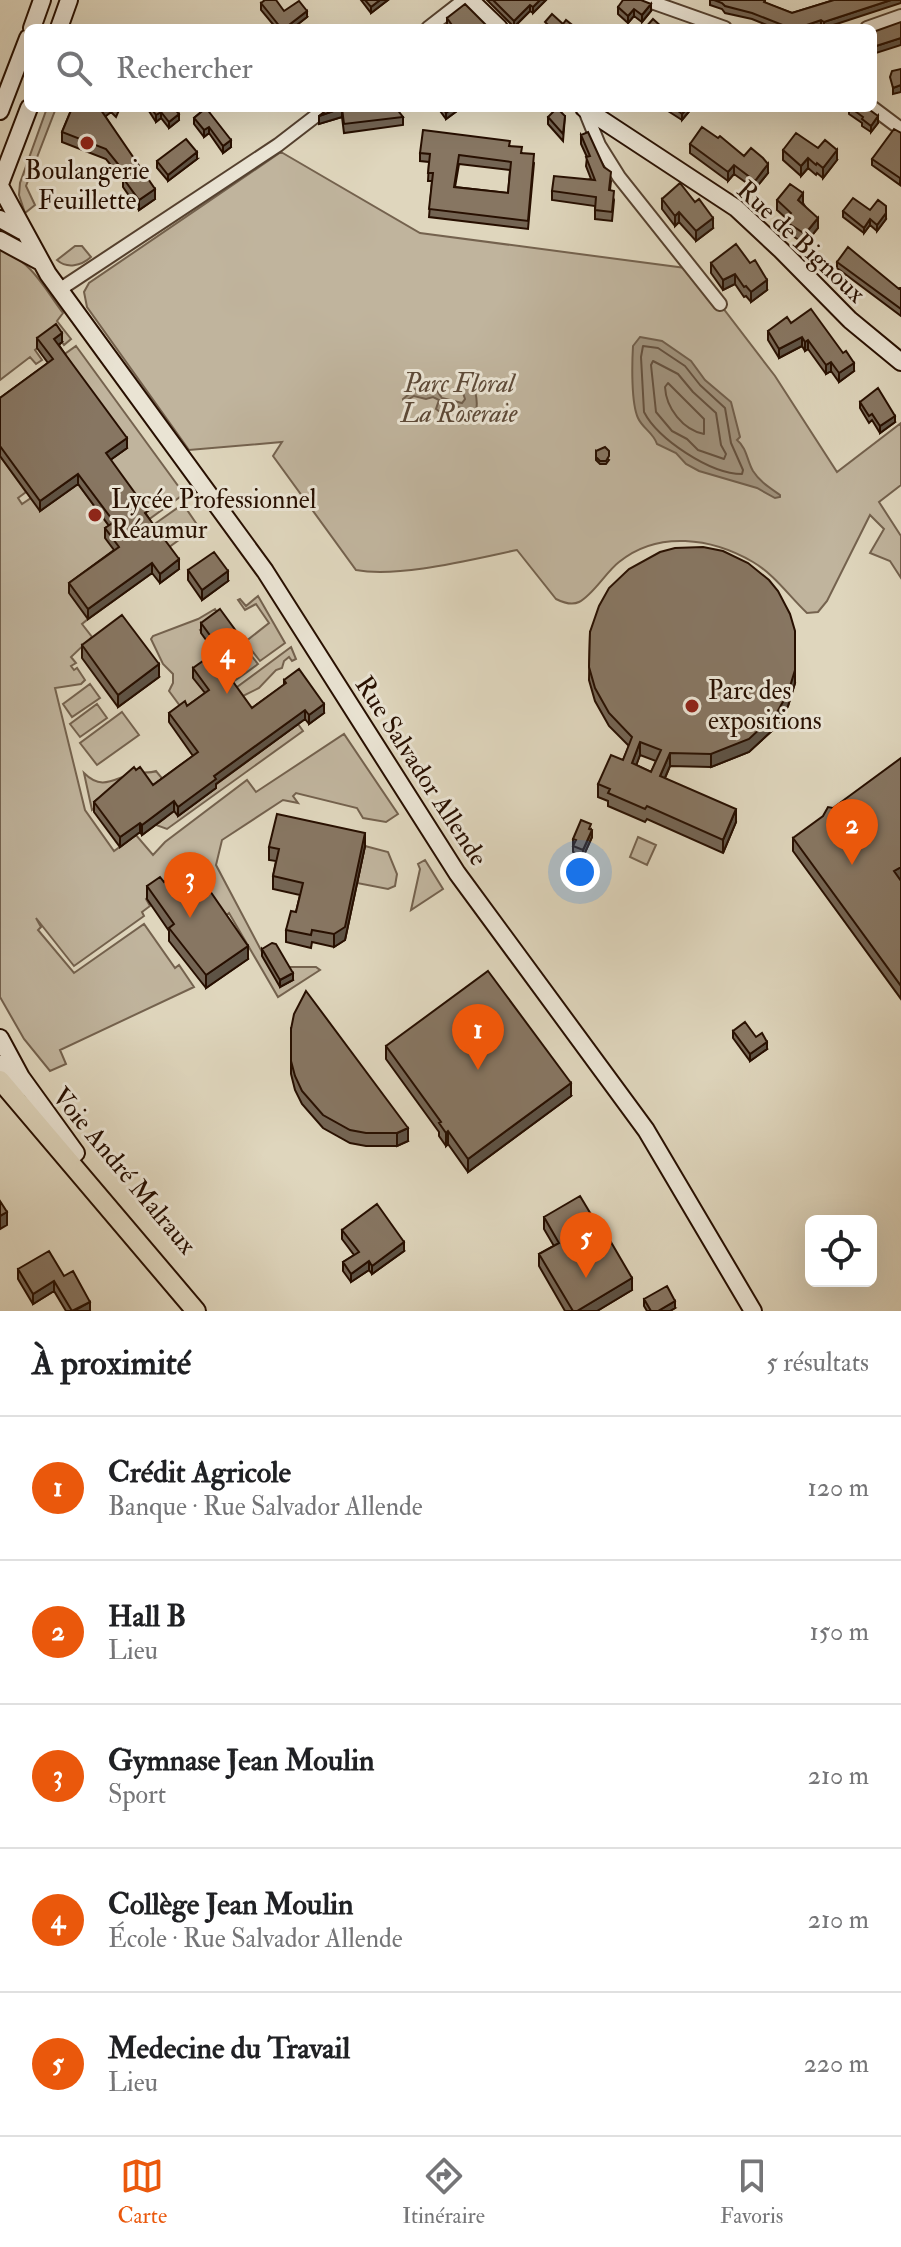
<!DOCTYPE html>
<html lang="fr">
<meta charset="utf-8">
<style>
body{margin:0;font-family:"IM FELL Double Pica",serif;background:#f6f6f6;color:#202124}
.controls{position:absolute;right:24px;bottom:24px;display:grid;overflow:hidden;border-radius:12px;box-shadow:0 8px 32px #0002}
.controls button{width:72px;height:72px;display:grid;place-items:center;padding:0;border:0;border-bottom:2px solid #e0e0e0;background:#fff;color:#202124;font:40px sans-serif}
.you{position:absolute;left:580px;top:872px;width:28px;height:28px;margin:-20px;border:6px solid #fff;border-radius:50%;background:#1a73e8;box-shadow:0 0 0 12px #1a73e833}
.badge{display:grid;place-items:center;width:52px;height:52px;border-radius:50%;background:#ea580c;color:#fff;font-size:26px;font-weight:700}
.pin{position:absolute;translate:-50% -66px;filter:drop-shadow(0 2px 4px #0008)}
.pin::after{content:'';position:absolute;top:42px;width:28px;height:24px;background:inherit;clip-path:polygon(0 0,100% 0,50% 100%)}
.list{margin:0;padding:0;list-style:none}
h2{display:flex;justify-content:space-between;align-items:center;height:104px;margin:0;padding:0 32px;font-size:34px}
h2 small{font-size:26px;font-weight:400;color:#757577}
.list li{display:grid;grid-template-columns:52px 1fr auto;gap:24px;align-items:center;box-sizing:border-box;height:144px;padding:0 32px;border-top:2px solid #e0e0e0}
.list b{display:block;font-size:30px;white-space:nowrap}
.list p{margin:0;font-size:26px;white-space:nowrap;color:#757577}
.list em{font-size:26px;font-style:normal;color:#757577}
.icon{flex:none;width:44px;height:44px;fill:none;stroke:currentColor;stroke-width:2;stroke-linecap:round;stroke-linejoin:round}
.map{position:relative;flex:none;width:901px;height:1311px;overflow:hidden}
.search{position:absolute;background:#fff;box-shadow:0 8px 32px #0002;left:24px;right:24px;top:24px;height:88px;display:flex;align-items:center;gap:20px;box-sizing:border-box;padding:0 28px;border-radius:12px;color:#757577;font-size:30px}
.sheet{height:824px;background:#fff}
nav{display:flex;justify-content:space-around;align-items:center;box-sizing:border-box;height:112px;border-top:2px solid #e0e0e0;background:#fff;font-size:22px;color:#757577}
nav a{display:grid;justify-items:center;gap:4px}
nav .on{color:#ea580c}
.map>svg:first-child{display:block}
</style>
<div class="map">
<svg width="901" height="1311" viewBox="0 0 901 1311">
<rect width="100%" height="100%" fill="#dfd6bd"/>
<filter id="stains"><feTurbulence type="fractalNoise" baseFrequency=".0025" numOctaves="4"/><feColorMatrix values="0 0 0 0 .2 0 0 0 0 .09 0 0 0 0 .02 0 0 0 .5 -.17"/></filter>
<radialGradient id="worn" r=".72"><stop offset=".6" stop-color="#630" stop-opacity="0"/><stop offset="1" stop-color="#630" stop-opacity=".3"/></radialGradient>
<path fill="#c0b49d" stroke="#74624e" stroke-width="2" d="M47,108H56L26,186L35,205L25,213L19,195L20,183Z
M281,152L420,233L693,269L775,376L837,472L901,423V485L879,502L901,536V578L890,561L870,553L884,529L870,515L827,601L818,612L807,613C789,596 775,575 753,562C712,538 658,530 619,562C606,572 593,595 579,602C571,606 562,602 556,599L517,550C473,559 400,578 356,570L273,456L282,442L189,450L87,307L84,292L89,283Z
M75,246H82L91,257C81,266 67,269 57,260Z
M0,249C32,262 43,286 63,313L57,321L71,339L64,345L56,334L35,350L42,360L36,364L30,357L0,380Z
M76,346L184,494L148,520L106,463L127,448L27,381Z
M0,456L26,492L18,498L22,504L31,498L78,484L114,532L106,538L119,556L88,619L82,624L92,637L71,657L76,663L71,666L74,670L77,668L85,680L81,684L55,688L85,810L114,851L136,835L153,855L165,842L247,780L256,792L344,734L398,814L386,822L363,818L357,808L296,793L293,796L298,803L283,800L222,840L216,865L280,986L285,967H316L320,970L278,997L229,913L223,918L198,883L203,879L197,869L159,888L146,899L150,906L142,912L144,916L74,966L36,918L41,927L38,930L74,973L144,924L175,968L179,965L194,987L60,1050L66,1064L50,1071L24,1039L0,997Z
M183,504L198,526L165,550L149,528Z
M258,596L285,643L260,661L245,642L269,623L256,604L245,610L238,600L240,599L246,606Z
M215,609L219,615L200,630L220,658L241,643L258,664C235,682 210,696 186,714L169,691L173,683V674L163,664L151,639L153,636L198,619Z
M291,647L296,659L292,661L289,657L284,661L282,668L276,670L259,688L239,698L233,690Z
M90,684L100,698L72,717L63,704Z
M97,704L107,718L80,737L70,724Z
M122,712L139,735L97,765L80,743Z
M298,724L303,731L167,829L156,825L165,818L111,795L92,810L84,773C101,790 112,780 131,774C140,771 149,774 156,771L165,782L214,786Z
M638,837L656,845L647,865L630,857Z
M365,846L388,852L397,874L395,886L388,889L357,883Z
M425,860L443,889L411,910L420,869L418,864Z"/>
<path fill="#a0927d" stroke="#705e4b" stroke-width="2" d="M640,337L662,341L691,361L705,380L731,402L740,437L737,440C747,448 747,461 753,471C760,482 770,488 780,495V497L775,498L757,488L699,471L686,464L676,453L657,444C653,432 643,429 638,418C631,403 632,363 633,346Z
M466,379C476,383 478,402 476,411L467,414L461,408L454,405L451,414L444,415L436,409L439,400L433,397L426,399L414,396L404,402L403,399L415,389L427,394V389L431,387L435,388L442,398L462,403L465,399L460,384Z"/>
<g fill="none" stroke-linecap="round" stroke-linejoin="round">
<path stroke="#64503e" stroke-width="2" d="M643,346L658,348L685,366L700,385L725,408L731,443L743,470L742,474C710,474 658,439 644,412L641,357Z
M653,361L678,374L693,392L716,413L721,445L726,454L724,459L698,450L687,439L672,431L656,412L651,365Z
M668,383L704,419V434C683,430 666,408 665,387Z"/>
<g stroke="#55412f" stroke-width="16">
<path id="street" d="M646,0L725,28
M428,28L464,0
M867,28L901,16
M584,108L599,145L619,177L720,304
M873,108L901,129
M59,290L278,145L326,108"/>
</g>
<g stroke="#270f00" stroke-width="20">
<path id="secondary" d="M470,0L499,28
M32,28L42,0
M59,28L69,0
M584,108L736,208L781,250L850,320L901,362
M0,111L28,38
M0,184L29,108
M0,186L48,274L265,571L457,873L646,1130L753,1311
M0,219L22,231
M0,240L39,261
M0,1038L21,1077L76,1153
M0,1064L21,1088"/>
</g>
<g stroke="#270f00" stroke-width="22">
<path id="primary" d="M0,1080L196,1311"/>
</g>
<use href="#street" stroke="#eae4d4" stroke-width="12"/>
<use href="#secondary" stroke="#eae4d4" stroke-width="16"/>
<use href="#primary" stroke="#dfd6bd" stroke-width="18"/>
</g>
<path fill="#746554" stroke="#270f00" stroke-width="2" fill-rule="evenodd" d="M361,0H388L371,13Z
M487,0H546L533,13L530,11L514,27Z
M710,0H765V3L792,13L834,0L826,28H774L752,19L725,13L722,9L710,5Z
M261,3L284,11L307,17L293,28H276L261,10Z
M618,7L651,11L642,22L634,16L628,23L618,14Z
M447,18L489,28H449L447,25Z
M72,108H120L116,117L111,112L105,116L155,199L139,210L123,187V180L106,159L62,142V132Z
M147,108H174L179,120L169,128L161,118L156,122Z
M206,108L231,147L223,153L209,133L204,137L194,124V118Z
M438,108H461L446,119Z
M668,108H692L682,120L668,111Z
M849,108H867L878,123L871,132L862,126V123L849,114Z
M359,110L403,117V125L344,133L342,117L319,124V116Z
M565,116L563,141L548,124V117Z
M901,133L900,185L872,165V159Z
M581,135L611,181L610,190L614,200L612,221L595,219V206L552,200V191L591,179L586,166L587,157L581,144Z
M690,144L744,156L768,173L755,189L734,174L728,181L690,153Z
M510,146L522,153L534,163L528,229L429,217L432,181H428L429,162L420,161V153ZM459,164L510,170L508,193L455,187Z
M783,150L837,160L823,178L817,173L816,175L808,168L801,176L783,160Z
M197,159L168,181L157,168V161Z
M662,199L713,228L696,241L679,222L675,226L662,209Z
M777,200L803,203L818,228L805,244L785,231V221L787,219L777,210Z
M870,210L886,219L877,231L870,225L864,233L843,217V211Z
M837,262L899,289L901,288V316L837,268Z
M711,263L767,290L751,302L746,296L744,297L735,284L723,290L711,273Z
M791,323L854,371L839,382L831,371L826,374L808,349L805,351L802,346L779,358L768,340V331Z
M37,338L62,342L59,345L127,448L110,460L148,517L179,569L160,583L152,573L88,619L69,593V583L114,550L105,538V528L109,526L78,484L40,511L0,456V398L48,363L37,348Z
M860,402L895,422L880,433L872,420L869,423L860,408Z
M596,451L609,460L606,464H600L596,460Z
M188,570L228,581L202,600L188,580Z
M201,623L239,644L220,659L201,633Z
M590,632L795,683L788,706L776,727L749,752L711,767L670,766L665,778L736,822L723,853L647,819L645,822L608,806V801L598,797V784L623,760L629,746L609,726L595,701L589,680ZM640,755L656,761L651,772L636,765Z
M82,645L159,677L118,707L82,658Z
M193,668L252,708L284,685V680L324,713L309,724L305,719L216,784V788L178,816L174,811L142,835L140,832L120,847L94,812V802L136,770L153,785L193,756L169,722V713L187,706L205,693L193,678Z
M591,829L592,837L583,857L573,852V839Z
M793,838L901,881V999L793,851Z
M365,846L345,940L334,947L312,942L311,948L286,942V930L296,912L300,895L273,889V876L276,861L269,860V847Z
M164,882L248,959L206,988L169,941V931L147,899V886Z
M262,949L293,980L280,987L262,956Z
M291,1029L408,1141L397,1146H366L350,1143L323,1128L302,1104L295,1090L291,1074Z
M733,1031L767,1049L750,1061L733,1038Z
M386,1046L571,1096L468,1172L448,1144L446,1146L439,1136V1132L386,1059Z
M544,1217L595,1221L632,1290L597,1311H565L539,1266V1254L554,1246L544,1229Z
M342,1230L404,1251L372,1274L369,1270L351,1282L343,1271V1262L354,1255L342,1239Z
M18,1269L64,1276L90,1311H66L54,1291L33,1304L18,1279Z
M644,1299L675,1308L670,1311H647L644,1306Z"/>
<path fill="#5e5345" stroke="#270f00" stroke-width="2" d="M380,0H388L371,13V7Z
M540,0H546L533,13V7Z
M891,0H901V3L824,28V22Z
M651,4V11L642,22V15Z
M530,5V11L514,27V21Z
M634,9V16L628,23V16Z
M307,11V17L293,28H285Z
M821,20V27L798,28Z
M901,38V45L873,54V47Z
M901,85V92L893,94V88Z
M103,108H111V112L101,120V110Z
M342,108V117L319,124V116Z
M452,108H461L446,119V113Z
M687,108H692L682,120V114Z
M161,112V118L156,122V115Z
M179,114V120L169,128V122Z
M878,116V123L871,132V126Z
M209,127V133L204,137V130Z
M231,140V147L223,153V146Z
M837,150V160L823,178V168Z
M197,152V159L168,181V175Z
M808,158V168L801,176V166Z
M768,164V173L755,189V181Z
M734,165V174L728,181V172Z
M155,189V199L139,210V200Z
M803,193V203L798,210V200Z
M679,212V222L675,226V216Z
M886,213V219L877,231V225Z
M713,218V228L696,241V231Z
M818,218V228L805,244V234Z
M870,219V225L864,233V228Z
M735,274V284L723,290V280Z
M767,280V290L751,302V292Z
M62,333V342L54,348V339Z
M802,337V346L779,358V349Z
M808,340V349L805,351V342Z
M831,362V371L826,374V365Z
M854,363V371L839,382V373Z
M895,416V422L880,433V426Z
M127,438V448L106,463V453Z
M78,474V484L40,511V501Z
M179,559V569L160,583V574Z
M152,563V573L88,619V609Z
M228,571V581L202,600V590Z
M239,635V644L220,659V649Z
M159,664V677L118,707V695Z
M795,670V683L788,706L776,727L749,752L711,767V754Z
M324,704V713L309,724V715Z
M305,710V719L216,784V788L178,816V807L214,776Z
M640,742V755L632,777V763Z
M670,753V766L660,789V776Z
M174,801V811L142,835V825Z
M736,809V822L723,853V840Z
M140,823V832L120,847V837Z
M592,830V837L583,857V850Z
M365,833V846L345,940L334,947V934Z
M901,867V880L894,884V871Z
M248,946V959L206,988V975Z
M293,973V980L280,987V980Z
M767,1042V1049L750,1061V1054Z
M571,1083V1096L468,1172V1159Z
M408,1128V1141L397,1146V1133Z
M448,1131V1144L446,1146V1133Z
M7,1212V1225L0,1229V1216Z
M404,1242V1251L372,1274V1266Z
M369,1261V1270L351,1282V1274Z
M632,1278V1290L597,1311H577Z
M54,1281V1291L33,1304V1294Z
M675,1301V1308L670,1311H658Z
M90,1302V1311H74Z"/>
<path fill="#877662" stroke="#270f00" stroke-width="2" fill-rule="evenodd" d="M265,0H276L284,11L299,1L307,11L285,28H281L261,3Z
M365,0H380L371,7Z
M493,0H540L533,7L530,5L514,21Z
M623,0H641L651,4L642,15L634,9L628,16L618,7Z
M714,0H765L764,2L792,13L834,0H891L824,22L821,20L798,28H790L752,13L725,6L722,3Z
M465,4L489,28H454L447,18Z
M552,14L563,24L566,20L576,28H551L545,22Z
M653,19L663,28H645Z
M901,22V38L873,47V32Z
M901,69V85L893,88L890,77L892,71Z
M72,108H103L101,110L155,189L139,200L123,178L127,175L106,149L62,132Z
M151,108H174L179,114L169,122L161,112L156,115Z
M206,108L231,140L223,146L209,127L204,130L194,118Z
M329,108H359V110L373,108H396L403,117L344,124L342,108L319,116Z
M443,108H452L446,113Z
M557,108L565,116L563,134L548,117Z
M674,108H687L682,114Z
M851,108H867L878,116L871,126L862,119L863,117Z
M702,127L718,138L720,136L744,156L751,148L763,158L768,164L755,181L734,165L728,172L690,144Z
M894,129L901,133V177L900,178L872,159Z
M423,130L510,141L509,146L522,147L521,153L534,154L528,221L429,209L433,173H428L430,154L420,153ZM459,155L511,162L508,193L454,187Z
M588,132L604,167L611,172L609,190L614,191L612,212L595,210L596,197L552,191L554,176L595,180L586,157L590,156L581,135Z
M796,133L818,148L825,140L837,150L823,168L817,163L816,165L808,158L801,166L783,150Z
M186,139L197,152L168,175L157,161Z
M680,183L695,202L699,199L713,218L696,231L679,212L675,216L662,199Z
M790,184L803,193L798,200L818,218L805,234L785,221L791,213L777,200Z
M853,198L870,210L878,200L886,206V213L877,225L870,219L864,228L843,211Z
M736,244L750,263L755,260L767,280L751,292L746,286L744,287L735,274L723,280L711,263Z
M848,247L899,289L900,288H901V309L837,262Z
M811,309L843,353L846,351L854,363L839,373L831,362L826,365L808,340L805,342L802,337L779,349L768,331L787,317L791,323Z
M56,324L62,333L54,339L127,438L106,453L148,511L145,513L179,559L160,574L152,563L88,609L69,583L119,547L105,528L114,522L78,474L40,501L0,446V398L53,359L37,338Z
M878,388L895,416L880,426L872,414L869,416L860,402Z
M605,447L609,451V456L606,461H600L596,457V451Z
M703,547L723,551L748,563L769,580L778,591L790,614L795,631V670L788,693L776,714L749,739L711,754L670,753L660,776L736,809L723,840L647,806L645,809L608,793L610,789L598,784L611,755L623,760L632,737L609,713L595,688L589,667L590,632L599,606L609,588L629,569L660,552L675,548ZM640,742L661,750L651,772L632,763Z
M214,552L228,571L202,590L188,570Z
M220,609L239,635L220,649L201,623Z
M122,615L159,664L118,695L82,645Z
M213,654L252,708L286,683L284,680L299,669L324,704L309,715L305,710L214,776L216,779L178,807L174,801L142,825L140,823L120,837L94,802L134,767L136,770L140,767L153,785L198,752L169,713L185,701L187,706L209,690L193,668Z
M901,758V867L894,871L901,881V986L793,838L823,816L828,807L833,808Z
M277,814L365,833L345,927L334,934L312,930L311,935L286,930L291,911L296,912L303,883L273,876L279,849L269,847Z
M581,820L591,824L589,829L592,830L583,850L573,846L576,840L573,839Z
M190,862L248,946L206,975L169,928L174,924L147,886L160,877L164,882Z
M272,943L276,944L293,973L280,980L262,949Z
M488,971L571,1083L468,1159L448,1131L446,1133L439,1123L441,1122L386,1046Z
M306,991L408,1128L397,1133H366L350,1130L323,1115L302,1091L295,1076L291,1061V1029L294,1014Z
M745,1022L756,1037L762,1033L767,1042L750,1054L733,1031Z
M580,1196L595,1221L598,1220L632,1278L577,1311H573L539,1254L559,1243L544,1217Z
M0,1201L7,1212L0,1216Z
M377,1204L404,1242L372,1266L369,1261L351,1274L343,1262L359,1252L342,1230Z
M49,1251L64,1276L73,1271L90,1302L72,1311L54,1281L33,1294L18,1269Z
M667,1286L675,1301L658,1311H651L644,1299Z"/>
<g fill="#8f2418" stroke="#eae4d4" stroke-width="3">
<circle cx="87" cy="143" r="8"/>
<circle cx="95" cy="515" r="8"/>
<circle cx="692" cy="706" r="8"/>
</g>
<g text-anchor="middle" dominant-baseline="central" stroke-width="6" stroke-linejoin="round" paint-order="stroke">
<g font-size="26" fill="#270f00" stroke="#eae4d4" text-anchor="start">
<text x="87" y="171" text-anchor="middle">Boulangerie<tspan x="87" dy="30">Feuillette</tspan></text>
<text x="111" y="500">Lycée Professionnel<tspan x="111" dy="30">Réaumur</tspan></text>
<text x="708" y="691">Parc des<tspan x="708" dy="30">expositions</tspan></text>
</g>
<g font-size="26" fill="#270f00" stroke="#eae4d4">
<text transform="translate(801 242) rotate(43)">Rue de Bignoux</text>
<text transform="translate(421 771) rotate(57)">Rue Salvador Allende</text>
<text transform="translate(124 1171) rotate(50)">Voie André Malraux</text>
</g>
<g font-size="26" font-style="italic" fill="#5d4937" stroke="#eae4d4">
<text x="459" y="384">Parc Floral<tspan x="459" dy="30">La Roseraie</tspan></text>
</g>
</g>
<rect width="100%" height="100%" filter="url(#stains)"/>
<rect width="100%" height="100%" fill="url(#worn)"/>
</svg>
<div class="controls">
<button><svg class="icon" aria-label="locate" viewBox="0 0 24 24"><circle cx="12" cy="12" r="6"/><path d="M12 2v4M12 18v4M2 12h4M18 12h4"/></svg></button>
</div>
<div class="you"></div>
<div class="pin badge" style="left:478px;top:1070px">1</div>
<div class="pin badge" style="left:852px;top:865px">2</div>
<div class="pin badge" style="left:190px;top:918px">3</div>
<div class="pin badge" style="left:227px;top:694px">4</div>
<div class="pin badge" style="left:586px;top:1278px">5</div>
<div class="search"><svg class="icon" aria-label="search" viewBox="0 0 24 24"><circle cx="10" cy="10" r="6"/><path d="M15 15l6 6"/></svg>Rechercher</div>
</div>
<section class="sheet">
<h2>À proximité<small>5 résultats</small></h2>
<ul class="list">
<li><span class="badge">1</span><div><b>Crédit Agricole</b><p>Banque · Rue Salvador Allende</p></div><em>120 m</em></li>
<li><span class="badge">2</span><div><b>Hall B</b><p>Lieu</p></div><em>150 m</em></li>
<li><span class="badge">3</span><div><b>Gymnase Jean Moulin</b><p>Sport</p></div><em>210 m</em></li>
<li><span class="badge">4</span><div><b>Collège Jean Moulin</b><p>École · Rue Salvador Allende</p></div><em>210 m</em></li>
<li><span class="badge">5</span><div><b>Medecine du Travail</b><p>Lieu</p></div><em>220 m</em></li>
</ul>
</section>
<nav>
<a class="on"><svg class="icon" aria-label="map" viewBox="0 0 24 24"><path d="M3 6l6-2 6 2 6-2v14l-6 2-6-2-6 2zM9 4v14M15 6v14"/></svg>Carte</a>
<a><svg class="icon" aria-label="directions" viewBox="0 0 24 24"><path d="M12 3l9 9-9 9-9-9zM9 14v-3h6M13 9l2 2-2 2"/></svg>Itinéraire</a>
<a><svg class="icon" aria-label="saved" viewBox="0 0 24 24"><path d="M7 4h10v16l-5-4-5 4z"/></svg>Favoris</a>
</nav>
